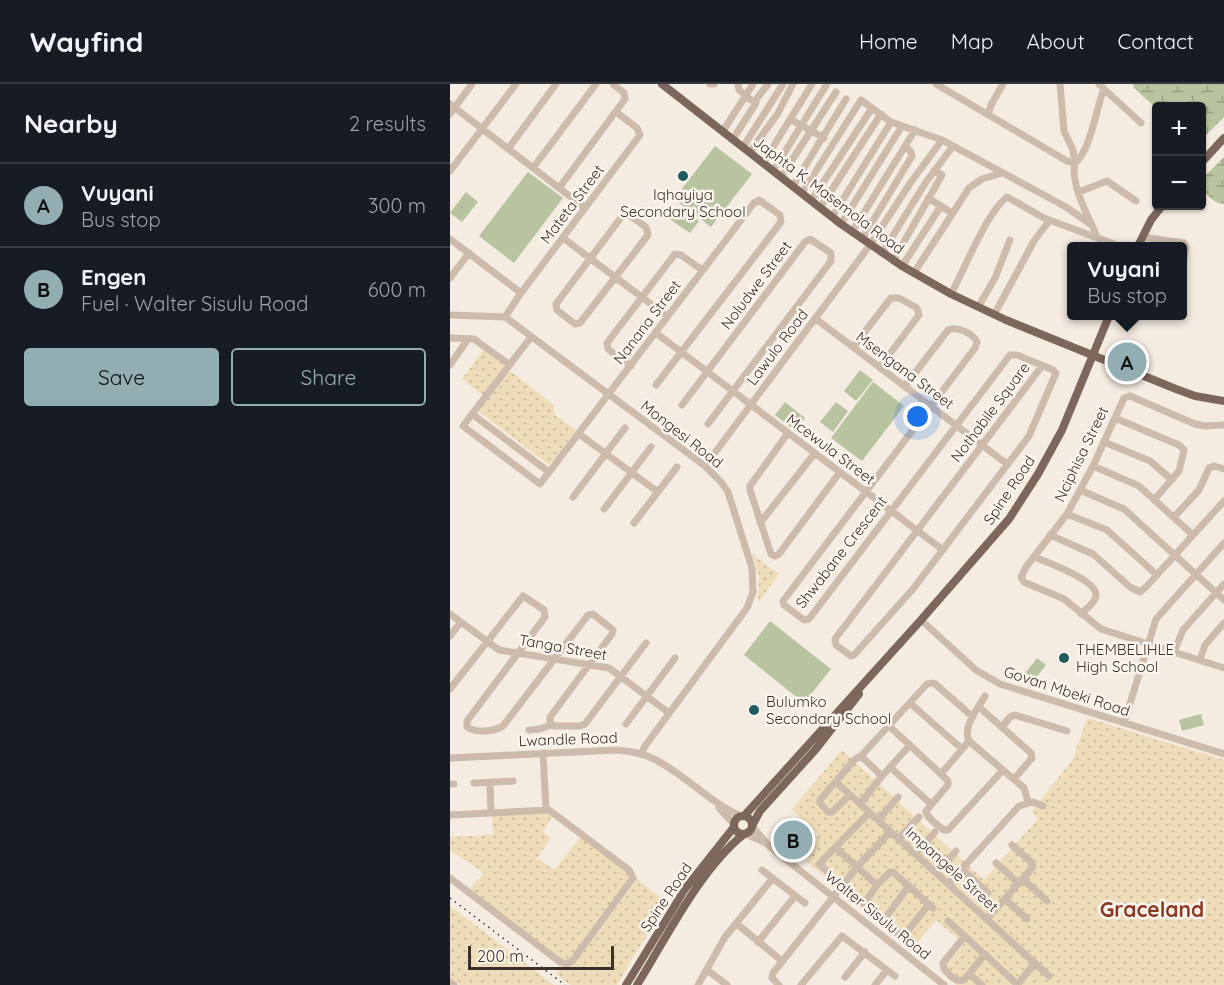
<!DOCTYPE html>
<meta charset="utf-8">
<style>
body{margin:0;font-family:Quicksand,sans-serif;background:#242831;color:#f1f3f6}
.controls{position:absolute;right:18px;top:18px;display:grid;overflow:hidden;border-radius:6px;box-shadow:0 2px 4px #0004}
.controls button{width:54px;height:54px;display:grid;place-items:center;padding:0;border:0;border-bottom:2px solid #363941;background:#171b24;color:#f1f3f6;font:30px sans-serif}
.scale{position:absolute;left:18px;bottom:15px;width:146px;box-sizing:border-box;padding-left:6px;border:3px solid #3b302b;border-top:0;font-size:16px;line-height:21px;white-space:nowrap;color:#3b302b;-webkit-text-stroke:4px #fbf5ee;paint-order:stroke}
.you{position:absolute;left:468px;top:333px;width:21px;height:21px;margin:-15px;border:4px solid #fff;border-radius:50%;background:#1a73e8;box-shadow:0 0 0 9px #1a73e833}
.badge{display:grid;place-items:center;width:39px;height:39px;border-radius:50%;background:#92aeb2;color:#111;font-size:20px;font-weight:700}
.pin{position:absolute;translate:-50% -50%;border:3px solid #fff;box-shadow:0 2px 6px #0006}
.popup{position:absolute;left:617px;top:158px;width:120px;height:78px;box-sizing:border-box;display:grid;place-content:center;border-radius:6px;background:#171b24;filter:drop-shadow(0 2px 4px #0005);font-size:20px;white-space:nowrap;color:#9ea1a6}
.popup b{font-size:22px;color:#f1f3f6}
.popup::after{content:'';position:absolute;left:50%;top:100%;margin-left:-12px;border:12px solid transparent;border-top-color:#171b24}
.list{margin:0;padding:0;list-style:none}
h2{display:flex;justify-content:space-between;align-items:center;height:78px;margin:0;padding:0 24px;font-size:26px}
h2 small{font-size:20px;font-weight:400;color:#9ea1a6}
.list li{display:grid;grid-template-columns:39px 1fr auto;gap:18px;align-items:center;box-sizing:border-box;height:84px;padding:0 24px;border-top:2px solid #363941}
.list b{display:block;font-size:22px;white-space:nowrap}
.list p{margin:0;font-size:20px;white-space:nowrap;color:#9ea1a6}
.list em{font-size:20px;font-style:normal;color:#9ea1a6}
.actions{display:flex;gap:12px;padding:18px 24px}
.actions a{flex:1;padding:14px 0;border:2px solid #92aeb2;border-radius:6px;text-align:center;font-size:21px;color:#92aeb2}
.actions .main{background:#92aeb2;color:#111}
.map{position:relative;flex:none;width:774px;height:901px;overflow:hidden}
header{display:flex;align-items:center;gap:36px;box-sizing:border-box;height:84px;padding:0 30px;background:#171b24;border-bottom:2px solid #363941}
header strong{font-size:28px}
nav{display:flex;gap:33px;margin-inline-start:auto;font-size:21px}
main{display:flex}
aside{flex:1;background:#171b24}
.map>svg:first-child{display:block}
</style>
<header>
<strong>Wayfind</strong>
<nav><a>Home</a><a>Map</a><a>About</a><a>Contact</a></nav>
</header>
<main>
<aside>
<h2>Nearby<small>2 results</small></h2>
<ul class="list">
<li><span class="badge">A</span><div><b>Vuyani</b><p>Bus stop</p></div><em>300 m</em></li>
<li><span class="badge">B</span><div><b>Engen</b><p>Fuel · Walter Sisulu Road</p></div><em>600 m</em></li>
</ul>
<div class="actions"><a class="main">Save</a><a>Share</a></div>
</aside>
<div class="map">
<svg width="774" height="901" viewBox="0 0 774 901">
<defs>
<pattern id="wetland-marsh" width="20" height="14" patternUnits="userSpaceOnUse" patternTransform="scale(1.5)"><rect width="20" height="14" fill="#b8c4a0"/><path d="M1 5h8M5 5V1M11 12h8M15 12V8" fill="none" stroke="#97a083"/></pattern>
<pattern id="sand-dots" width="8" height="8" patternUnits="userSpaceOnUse" patternTransform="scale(1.5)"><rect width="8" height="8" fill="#efdcb8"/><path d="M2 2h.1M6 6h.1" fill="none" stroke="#cebd9e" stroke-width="1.8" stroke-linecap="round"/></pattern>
</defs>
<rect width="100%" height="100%" fill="#f4ebe1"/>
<path fill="#b8c4a0" d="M265,62L302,90L261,143L224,115Z
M78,88L113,114L64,179L29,152Z
M16,108L28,118L12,138L0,129Z
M226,122L249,137L240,149L218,134Z
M410,286L423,296L406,317L394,307Z
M423,298L454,322L412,377L381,354Z
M335,318L355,334L345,347L325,331Z
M386,318L398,327L383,348L370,338Z
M320,537L381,585L354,619L294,571Z
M587,574L596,581L581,600L572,593Z
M751,630L754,641L732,647L729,636Z"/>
<path fill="url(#wetland-marsh)" d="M683,0H774V33L756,51L752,50V22L706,24L684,4Z
M774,73V120C765,120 757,112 753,104L756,91Z"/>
<path fill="url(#sand-dots)" d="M34,265L55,280L54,285L34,312L12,295Z
M60,287L104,321V330L126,346L99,381L28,327Z
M302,470L329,490L308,519L309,492Z
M637,634L774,676V901H507L491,888L514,860L486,836L462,865L357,778L368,750L342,725L392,666L534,796L588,735L582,727L623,675Z
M99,729L103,732L93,748L101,754L87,774L104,786L131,753L176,787L180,794L123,872L117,877H113L19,806L34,789L0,766V753L43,751L42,731Z
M186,794L216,818L167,901H121L106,890L111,882H116L127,876L184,800Z
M0,822L104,901H10L0,893Z"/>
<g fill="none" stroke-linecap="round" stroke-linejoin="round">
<path stroke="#cdbbac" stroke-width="7" d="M260,0H264
M288,0L289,6L296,11
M486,0L617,77L625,79C621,98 633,122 641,139
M610,0L614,47L623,66L625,79
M654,5L691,39
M305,17L318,0
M0,20L135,124
M0,30L22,0
M538,31L541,21L553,0
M340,35L374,54
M273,47L303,0
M283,55L306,19L295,12
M455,62L465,46
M293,63L333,0
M58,65L106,0
M300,68L328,29L343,0
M313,79L362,0
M625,79C641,66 646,24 654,5L649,0
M83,84L146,0
M0,87L66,0
M323,87L377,0
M331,93L386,8
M343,102L396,15
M109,104L175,15L174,9L163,0
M629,108L657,97L686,117
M352,109L411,16L441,38L492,56L616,123L642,141L647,153
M478,114L502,129
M361,117L422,24
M370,124L431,30
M173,131H179L196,143L198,151L130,239L125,240L107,226L106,220Z
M382,133L441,38
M391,140L452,42
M402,148L455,62L461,68L462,72L412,155
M692,153L734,159L736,163L732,187
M113,154L217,232
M0,155L71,209
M432,169L476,98L503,62
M443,177L492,91L484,87
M452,182L491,122
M464,189L519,104L532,95L552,89
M0,194L19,169
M501,210C514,186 537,128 557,113L594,134L669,162
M528,223L545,194L560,156
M0,231L55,233L255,382L271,398L278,408L302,484L303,508L297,524L195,662L191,670
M544,231L584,157L599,137
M55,233L71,209L190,51L187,44L166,28
M366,235L557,380
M206,249L493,466
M81,253L13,342L90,400L304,119L309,116L330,131L331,138L206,301
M0,254L24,255L60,281
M403,263L441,214H449L467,224L469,231L430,283
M0,281L18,255
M181,282L158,265L157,259L225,170L231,171L252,186
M455,302L498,246C507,242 523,249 527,258L525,264L333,517L334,521L354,536L359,535L560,271H567L603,286L606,289L579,352L463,505L404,571L401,572L386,561L385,555L592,282
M232,321L355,158L360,155L381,169V177L258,340
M22,330L99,388
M665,334L729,361L734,366L729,387L704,416
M774,341L755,342L745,340L680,312L674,314L643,382L617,430L576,483L571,493L574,498L614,515L651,545L774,584
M338,349L300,402V406L321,470L325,472L329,470L390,388
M129,350L208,408
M654,358L700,377L722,396
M255,382L420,161L461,98L492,56
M643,382L689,402L743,451
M630,406L674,425L774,516
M123,413L175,344
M154,425L201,363
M617,430L657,446L707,491
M724,433L749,406L759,384L764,382L774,385
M184,439L227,383
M310,439L365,369
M600,451L643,470L680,503L690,508L696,503L774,417
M584,473C596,478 648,496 646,512C645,519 635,526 631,530
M0,530L49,566L159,584L219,629
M471,536L526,586L550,600L774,670
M0,552L11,538
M724,568L733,546L774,500
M750,576L755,561L774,539
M0,605L73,512L94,526L95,533L17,637V643C25,649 44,648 53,642L138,531L143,530L163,546L162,550L100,633V639L104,642H130L135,640L196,559
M535,612C528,625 512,642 519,657L574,704L578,718
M460,619L512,665
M529,623L581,669L582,674L564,695
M674,639L706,535L774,459
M176,640L225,574
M439,642L491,690
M552,643L560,633L565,631L617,647
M79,646L90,645L101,641
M519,657L491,690L498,697V701L476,727C477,735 488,741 494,746H498L553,686
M460,661L432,692L411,672L477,600L484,599L523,633
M93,669L96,725
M0,674L167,666C180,667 192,669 204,675C235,690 258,718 291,732
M440,683L481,720
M386,698L599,892
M24,699L63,697
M40,699L41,728
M0,700H4
M400,711L382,728H378L370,719V716L405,675L411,672
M410,720L432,692
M269,724L284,740
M0,731L99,726L179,786L183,794L123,876L117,880L110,878L0,794
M428,736L448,713
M302,742L318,761L494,901
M296,750L316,759
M448,755L469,733
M387,765L427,801
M465,770L485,748
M546,779L569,800
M512,785L538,809
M312,786L355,819
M377,787L369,780L419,729
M487,788L506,767
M573,795L597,817
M499,799L569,722L583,718L593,722
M555,815L577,835
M479,820L456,849L453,851L447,849L414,820L427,801L440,788H443L483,824
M537,835L583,783L581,778L562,761
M433,837L459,802
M498,837L568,901
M286,839L332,877
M515,852L493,879L494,885C500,891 506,900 515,895L535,870
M308,858L345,812
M257,886L277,901
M519,890L532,901
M395,893L415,868
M0,898L4,901
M248,901L275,853L322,795
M329,901L322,894L323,889L407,783L440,748
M351,901L392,852L445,892
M425,901L437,886
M567,901L585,879"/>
<path stroke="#7d675c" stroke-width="8" d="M212,0L391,140L452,182L501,210L556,236L726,305L745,312L774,317
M752,78L774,54
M688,162L701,136L712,122
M284 741a9 9 0 1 1 18 0a9 9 0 1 1-18 0Z
M294,732L471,536L559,435L588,390L612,346L659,232
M303,740L310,727L366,665L409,610
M176,901L235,805L284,743
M187,901C217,853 250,785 294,750"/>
<path stroke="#3b302b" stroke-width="1.5" stroke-dasharray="1.5 4.5" stroke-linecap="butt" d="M0,814L115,901"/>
</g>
<g fill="#1f5a5e" stroke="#fbf5ee" stroke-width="2">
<circle cx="233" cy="92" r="6"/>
<circle cx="614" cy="574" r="6"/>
<circle cx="304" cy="626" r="6"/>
</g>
<g text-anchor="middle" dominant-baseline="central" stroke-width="5" stroke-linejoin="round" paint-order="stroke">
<g font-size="15" fill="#3b302b" stroke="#fbf5ee" text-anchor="start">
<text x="233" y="110" text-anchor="middle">Iqhayiya<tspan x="233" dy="17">Secondary School</tspan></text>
<text x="626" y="565">THEMBELIHLE<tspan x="626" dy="17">High School</tspan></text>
<text x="316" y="617">Bulumko<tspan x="316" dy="17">Secondary School</tspan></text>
</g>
<g font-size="15" fill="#3b302b" stroke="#fbf5ee">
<text transform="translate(379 111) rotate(37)">Japhta K. Masemola Road</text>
<text transform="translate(122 120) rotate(-53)">Mateta Street</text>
<text transform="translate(306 201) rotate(-53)">Noludwe Street</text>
<text transform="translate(197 238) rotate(-53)">Nanana Street</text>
<text transform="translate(327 263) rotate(-53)">Lawulo Road</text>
<text transform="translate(455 286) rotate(37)">Msengana Street</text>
<text transform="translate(540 328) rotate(-53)">Nothabile Square</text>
<text transform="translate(232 350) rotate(38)">Mongesi Road</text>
<text transform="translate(381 365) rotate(37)">Mcewula Street</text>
<text transform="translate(631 370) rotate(-64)">Nciphisa Street</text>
<text transform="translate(559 406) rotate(-56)">Spine Road</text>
<text transform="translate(391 468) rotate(-52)">Shwabane Crescent</text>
<text transform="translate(113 563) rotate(10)">Tanga Street</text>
<text transform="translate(617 607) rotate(18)">Govan Mbeki Road</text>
<text transform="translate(118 655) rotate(-2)">Lwandle Road</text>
<text transform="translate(502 785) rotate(42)">Impangele Street</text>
<text transform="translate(216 813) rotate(-56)">Spine Road</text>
<text transform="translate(428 831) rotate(39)">Walter Sisulu Road</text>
</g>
<g font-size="21" font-weight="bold" fill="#8c3b22" stroke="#fbf5ee">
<text x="702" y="825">Graceland</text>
</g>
</g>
</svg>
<div class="controls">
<button>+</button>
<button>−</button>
</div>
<div class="scale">200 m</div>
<div class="you"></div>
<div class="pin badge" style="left:677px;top:278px">A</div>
<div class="popup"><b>Vuyani</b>Bus stop</div>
<div class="pin badge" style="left:343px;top:756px">B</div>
</div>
</main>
